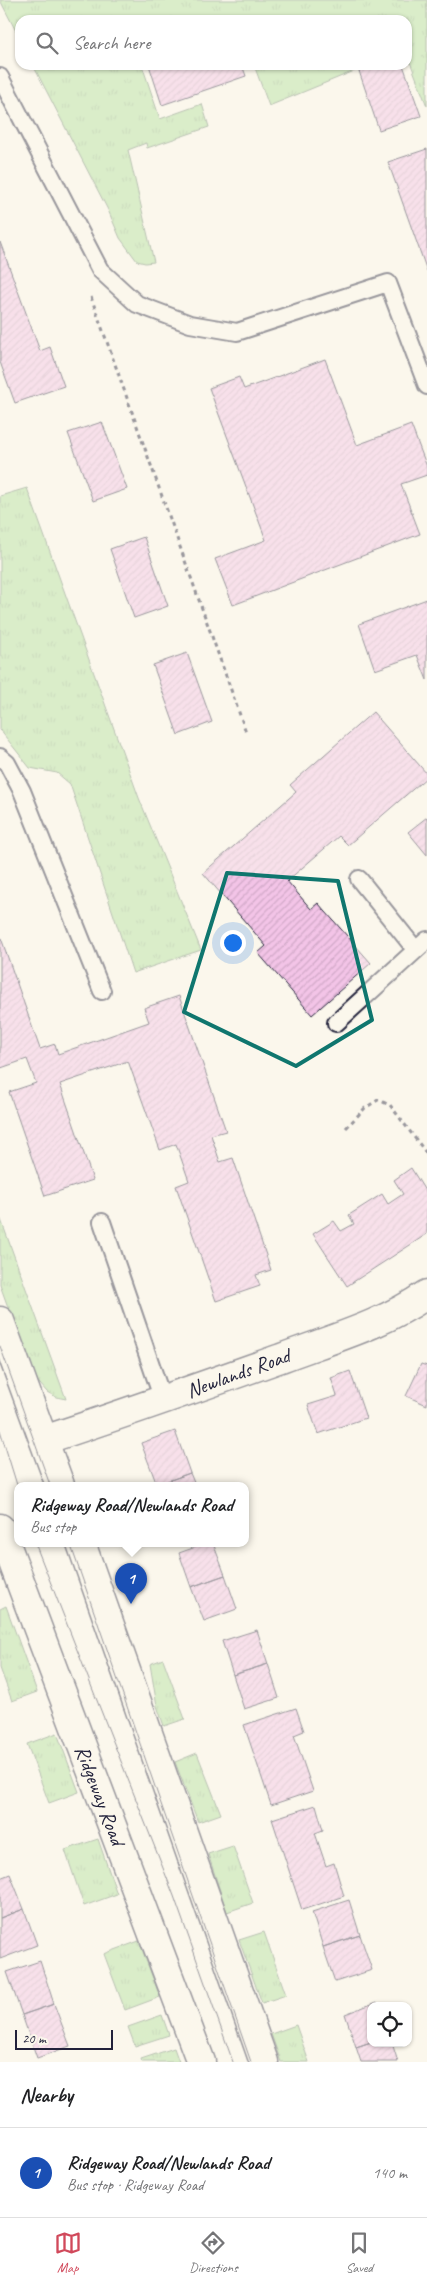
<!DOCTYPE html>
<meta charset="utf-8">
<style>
body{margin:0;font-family:Caveat,sans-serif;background:#f6f6f6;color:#202124}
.controls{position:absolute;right:15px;bottom:15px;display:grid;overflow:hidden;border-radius:10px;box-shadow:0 1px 4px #0004}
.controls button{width:45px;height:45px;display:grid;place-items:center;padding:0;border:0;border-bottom:1px solid #e0e0e0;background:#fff;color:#202124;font:25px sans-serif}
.scale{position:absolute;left:15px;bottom:12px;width:98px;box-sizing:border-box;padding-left:5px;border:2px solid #22223b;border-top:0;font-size:14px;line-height:18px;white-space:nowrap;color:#22223b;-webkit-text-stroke:4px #fbf7ec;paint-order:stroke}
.you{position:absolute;left:232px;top:942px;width:18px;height:18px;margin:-12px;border:4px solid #fff;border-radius:50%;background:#1a73e8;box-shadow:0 0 0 8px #1a73e833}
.badge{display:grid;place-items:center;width:32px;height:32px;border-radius:50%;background:#d1495b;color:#fff;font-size:16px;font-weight:700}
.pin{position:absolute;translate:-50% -41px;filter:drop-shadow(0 1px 2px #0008)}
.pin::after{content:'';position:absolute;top:26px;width:18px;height:15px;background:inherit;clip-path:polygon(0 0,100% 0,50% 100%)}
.popup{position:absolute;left:14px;top:1482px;width:235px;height:65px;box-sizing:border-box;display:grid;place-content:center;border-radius:10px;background:#fff;filter:drop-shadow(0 1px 4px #0005);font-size:16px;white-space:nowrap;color:#757577}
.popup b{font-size:19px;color:#202124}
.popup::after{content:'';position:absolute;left:50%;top:100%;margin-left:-10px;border:10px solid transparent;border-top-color:#fff}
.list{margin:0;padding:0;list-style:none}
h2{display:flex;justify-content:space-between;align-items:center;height:65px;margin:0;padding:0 20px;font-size:21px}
h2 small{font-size:16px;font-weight:400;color:#757577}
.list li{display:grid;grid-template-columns:32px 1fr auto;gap:15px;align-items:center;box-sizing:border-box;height:90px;padding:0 20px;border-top:1px solid #e0e0e0}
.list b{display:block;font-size:19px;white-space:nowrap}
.list p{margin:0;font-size:16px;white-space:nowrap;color:#757577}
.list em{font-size:16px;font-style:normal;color:#757577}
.icon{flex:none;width:28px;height:28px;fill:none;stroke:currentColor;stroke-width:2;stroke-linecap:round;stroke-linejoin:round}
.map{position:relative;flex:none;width:427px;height:2062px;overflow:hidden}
.search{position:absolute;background:#fff;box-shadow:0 1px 4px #0004;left:15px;right:15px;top:15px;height:55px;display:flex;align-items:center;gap:12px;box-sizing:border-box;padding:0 18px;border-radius:15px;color:#757577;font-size:19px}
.sheet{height:155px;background:#fff}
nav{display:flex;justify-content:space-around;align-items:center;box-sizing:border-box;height:70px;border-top:1px solid #e0e0e0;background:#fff;font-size:14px;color:#757577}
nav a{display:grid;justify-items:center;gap:2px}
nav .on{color:#d1495b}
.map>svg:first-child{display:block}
</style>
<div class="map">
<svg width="427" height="2062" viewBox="0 0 427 2062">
<defs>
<pattern id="grass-tufts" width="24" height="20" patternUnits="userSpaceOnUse" patternTransform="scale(1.25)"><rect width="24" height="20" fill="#b1df9e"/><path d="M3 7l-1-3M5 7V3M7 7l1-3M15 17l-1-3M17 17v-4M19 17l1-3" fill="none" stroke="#98bf89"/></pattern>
<pattern id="building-hatch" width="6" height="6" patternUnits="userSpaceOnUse" patternTransform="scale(1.25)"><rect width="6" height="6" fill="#f3c4e7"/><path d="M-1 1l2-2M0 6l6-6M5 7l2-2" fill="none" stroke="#d0a8c7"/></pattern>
</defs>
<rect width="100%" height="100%" fill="#fbf7ec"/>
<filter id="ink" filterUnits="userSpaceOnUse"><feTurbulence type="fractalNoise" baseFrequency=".02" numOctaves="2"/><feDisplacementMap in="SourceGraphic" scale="10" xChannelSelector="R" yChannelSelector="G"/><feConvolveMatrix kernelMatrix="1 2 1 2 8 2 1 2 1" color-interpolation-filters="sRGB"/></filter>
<g filter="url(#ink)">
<path fill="url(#grass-tufts)" stroke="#6a806c" d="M0,0H427V106L407,54V20H20V39Z
M33,65H142L160,119L202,104L209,127L147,148L146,143L128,150L154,262L145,263L137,261L120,238L108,210Z
M254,65H369L269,106Z
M27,488L139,798L201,950L133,973L70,784L57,773L30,768L0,730V496Z
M0,1217L66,1399L56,1397L47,1392L33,1376L0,1285Z
M6,1606L37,1692L12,1701L0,1668V1609Z
M163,1659L185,1719L164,1726L157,1706L150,1664Z
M57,1733L79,1792L49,1803L27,1744Z
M197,1753L221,1814L198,1822L175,1762Z
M98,1839L117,1894L84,1906L65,1850Z
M233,1846L253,1903L227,1912L208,1854Z
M264,1932L286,1995L262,2003L239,1940Z
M139,1941L160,1997L125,2010L104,1954Z
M162,2015L169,2035L135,2046L128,2027Z
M296,2025L309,2062H281L271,2034Z
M174,2048L179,2062H142L141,2059Z"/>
<path fill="url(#building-hatch)" stroke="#22223b" d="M149,65H242L246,76L162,105Z
M377,65H403L421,116L379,130L359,71Z
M427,149V271L388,162Z
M0,242L40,351L50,347L64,386L15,403L0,362Z
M325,359L357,445L411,425L427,467V475L401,484L420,534L233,605L215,559L266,540L209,388L239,377L244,389Z
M102,422L127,489L93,501L68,433Z
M144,537L168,606L134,618L110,549Z
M427,599V680L417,655L375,670L359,624Z
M187,653L212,722L178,735L153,665Z
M373,712L427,774V777L348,845L339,836L287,881L311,909L318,903L371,963L312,1015L258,953L266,946L203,873L296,792L290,785Z
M427,817V855L408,832Z
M0,935L40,1049L55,1044L58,1054L149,1022L144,1008L179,996L226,1131L211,1135L220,1162L233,1158L271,1270L256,1275L260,1286L216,1301L176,1186L189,1181L176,1144L160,1150L128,1061L60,1084L93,1180L45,1196L9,1092L36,1083L27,1059L1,1068L0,1065Z
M411,1168L427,1194V1234L347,1286L313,1234L334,1221L341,1231L354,1224L349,1215L382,1194L388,1204L403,1194L394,1180Z
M421,1364L427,1366V1405L406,1396Z
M350,1371L366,1418L318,1434L308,1405L337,1396L331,1378Z
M175,1431L190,1473L157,1485L141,1443Z
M190,1473L195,1485H157Z
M207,1543H213L225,1575L191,1587L179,1553Z
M225,1575L237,1609L204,1621L191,1587Z
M257,1630L268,1664L233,1675L222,1641Z
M268,1664L279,1698L244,1709L233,1675Z
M296,1708L304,1731L294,1735L313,1791L271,1805L244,1725Z
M316,1805L323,1830L315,1833L326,1866L334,1863L344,1896L302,1910L272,1819Z
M10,1874L24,1909L0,1918V1878Z
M349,1900L360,1935L323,1947L312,1912Z
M24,1909L37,1945L0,1959V1918Z
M360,1935L372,1970L335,1982L323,1947Z
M40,1961L54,2004L22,2015L7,1972Z
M377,2002L379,2006H371V2042L356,2047L345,2014Z
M54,2004L70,2046L37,2058L22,2015Z
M371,2042L392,2043L398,2062H361L356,2047Z"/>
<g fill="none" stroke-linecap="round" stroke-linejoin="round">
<g stroke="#22223b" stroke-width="20">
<path id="lane" d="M0,77L100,270L137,304L190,324L237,332L388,283L427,386
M0,757L7,763L22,791L102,991
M359,879L415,949
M336,1023L427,940
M102,1222L163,1400"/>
</g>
<g stroke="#22223b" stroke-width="31">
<path id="street" d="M44,1440C124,1414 202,1386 281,1358C331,1339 383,1325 427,1294"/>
</g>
<g stroke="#22223b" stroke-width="31">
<path id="highway" d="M0,1321L60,1485
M0,1528L201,2062
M81,1543L264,2062"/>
</g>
<path stroke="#22223b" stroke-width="3" stroke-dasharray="4 4" stroke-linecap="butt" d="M91,297L246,732
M346,1128L365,1108L378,1100L390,1105L427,1154"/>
<use href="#lane" stroke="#fbf7ec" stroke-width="16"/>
<use href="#street" stroke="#fbf7ec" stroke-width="28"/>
<use href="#highway" stroke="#fbf7ec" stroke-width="28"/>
<path stroke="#22223b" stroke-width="1" d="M0,1346L50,1485
M0,1430L17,1485
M35,1543L174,1896L233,2062
M70,1543L251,2062"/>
</g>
</g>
<path d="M0 0H427V2062H0ZM227,873L338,881L372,1020L296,1066L184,1012Z" fill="#fbf7ec" fill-opacity=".55" fill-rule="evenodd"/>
<path fill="none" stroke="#0f766e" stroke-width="4" stroke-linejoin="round" d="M227,873L338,881L372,1020L296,1066L184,1012Z"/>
<g text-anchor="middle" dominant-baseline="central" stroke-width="4" stroke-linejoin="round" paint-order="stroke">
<g font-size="21" fill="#22223b" stroke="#fbf7ec">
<text transform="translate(238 1373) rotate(-20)">Newlands Road</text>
<text transform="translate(100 1795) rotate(69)">Ridgeway Road</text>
</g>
</g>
</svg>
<div class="controls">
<button><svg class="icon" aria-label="locate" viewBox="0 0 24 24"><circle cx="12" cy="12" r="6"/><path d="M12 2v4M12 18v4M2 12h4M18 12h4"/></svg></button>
</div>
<div class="scale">20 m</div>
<div class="you"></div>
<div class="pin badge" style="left:131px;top:1604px;background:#1a4fb4">1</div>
<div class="popup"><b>Ridgeway Road/Newlands Road</b>Bus stop</div>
<div class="search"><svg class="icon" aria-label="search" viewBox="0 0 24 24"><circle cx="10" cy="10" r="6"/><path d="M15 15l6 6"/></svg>Search here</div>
</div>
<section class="sheet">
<h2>Nearby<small></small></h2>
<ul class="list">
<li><span class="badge" style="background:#1a4fb4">1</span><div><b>Ridgeway Road/Newlands Road</b><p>Bus stop · Ridgeway Road</p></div><em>140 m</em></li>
</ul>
</section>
<nav>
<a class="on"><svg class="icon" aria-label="map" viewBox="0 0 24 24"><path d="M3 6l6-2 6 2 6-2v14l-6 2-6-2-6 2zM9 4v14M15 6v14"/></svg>Map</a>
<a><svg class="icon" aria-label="directions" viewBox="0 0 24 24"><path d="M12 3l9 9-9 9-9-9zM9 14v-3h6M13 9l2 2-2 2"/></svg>Directions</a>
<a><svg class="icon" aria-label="saved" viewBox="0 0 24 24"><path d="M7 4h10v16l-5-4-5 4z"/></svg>Saved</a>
</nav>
